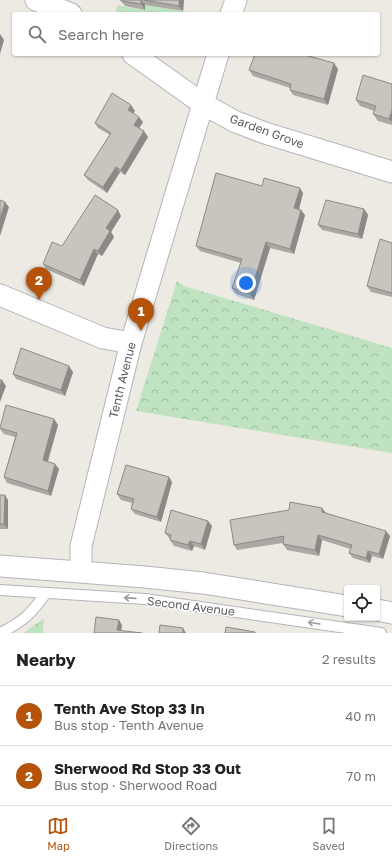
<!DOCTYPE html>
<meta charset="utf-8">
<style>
body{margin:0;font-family:"Golos Text",sans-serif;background:#f2f2f2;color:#222}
.controls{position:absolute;right:12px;bottom:12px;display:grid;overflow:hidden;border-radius:4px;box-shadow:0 1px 3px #0004}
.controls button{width:36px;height:36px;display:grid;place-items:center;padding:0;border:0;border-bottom:1px solid #e0e0e0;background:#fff;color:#222;font:20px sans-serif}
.you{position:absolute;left:246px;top:283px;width:14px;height:14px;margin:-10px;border:3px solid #fff;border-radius:50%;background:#1a73e8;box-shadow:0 0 0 6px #1a73e833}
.badge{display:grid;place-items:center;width:26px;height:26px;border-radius:50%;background:#b45309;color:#fff;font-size:13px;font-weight:700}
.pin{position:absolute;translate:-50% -33px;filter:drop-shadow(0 1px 2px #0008)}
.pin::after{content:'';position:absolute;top:21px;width:14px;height:12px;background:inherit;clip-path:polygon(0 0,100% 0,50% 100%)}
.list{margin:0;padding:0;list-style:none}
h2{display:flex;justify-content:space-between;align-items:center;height:52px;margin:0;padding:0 16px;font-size:17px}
h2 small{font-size:13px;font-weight:400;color:#767676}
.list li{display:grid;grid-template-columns:26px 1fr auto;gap:12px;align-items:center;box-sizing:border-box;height:60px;padding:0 16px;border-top:1px solid #e0e0e0}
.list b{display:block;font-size:15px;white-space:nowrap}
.list p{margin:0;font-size:13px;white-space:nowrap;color:#767676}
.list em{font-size:13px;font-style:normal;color:#767676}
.icon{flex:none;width:22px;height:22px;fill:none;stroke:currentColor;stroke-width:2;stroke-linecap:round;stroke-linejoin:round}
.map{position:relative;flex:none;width:392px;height:633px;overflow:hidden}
.search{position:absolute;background:#fff;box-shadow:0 1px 3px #0004;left:12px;right:12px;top:12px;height:44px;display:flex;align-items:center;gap:10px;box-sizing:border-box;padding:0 14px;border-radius:4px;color:#767676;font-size:15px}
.sheet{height:172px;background:#fff}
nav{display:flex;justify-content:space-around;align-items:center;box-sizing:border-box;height:56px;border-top:1px solid #e0e0e0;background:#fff;font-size:11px;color:#767676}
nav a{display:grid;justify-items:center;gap:2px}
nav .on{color:#b45309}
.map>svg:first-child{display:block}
</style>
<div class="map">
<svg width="392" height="633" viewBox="0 0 392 633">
<defs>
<pattern id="park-crowns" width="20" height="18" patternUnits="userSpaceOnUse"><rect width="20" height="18" fill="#bfe3c0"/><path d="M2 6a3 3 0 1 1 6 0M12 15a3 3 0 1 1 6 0" fill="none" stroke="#9ebb9f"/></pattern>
</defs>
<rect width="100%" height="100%" fill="#eceae2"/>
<path fill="#bfe3c0" d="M117,5L144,10L145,5L200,14H117L116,13Z"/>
<path fill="url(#park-crowns)" d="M177,281L184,286L392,348V453L136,411Z
M44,618L43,633H24Z"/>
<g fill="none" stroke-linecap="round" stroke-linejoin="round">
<g stroke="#b3b5b9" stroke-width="12">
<path id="lane" d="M0,590L145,599L381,633
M0,633C24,621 31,614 46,593"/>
</g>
<g stroke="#b3b5b9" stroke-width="23">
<path id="street" d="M36,0L71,14
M231,14L236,0
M133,54L203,104L236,122L265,133L392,172
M0,295L103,338L131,343
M0,566L145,577L203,583L347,606
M81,572V546L131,343L218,54
M377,610L392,613"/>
</g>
<use href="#lane" stroke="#fff" stroke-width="10"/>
<use href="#street" stroke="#fff" stroke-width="21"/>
</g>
<path fill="#aca9a4" d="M121,0H184L183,11L145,5V10L125,6L121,1Z
M338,69L328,105L293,95L290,90V88L253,76L249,70Z
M392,84V125L378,121L373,114L374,111L360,106L356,100Z
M135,111L133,113L143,122L139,128L148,137L125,175L120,172L107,193L88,180L84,175L110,135L98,128L95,123Z
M262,186L303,193L299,209L305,215L294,254L270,248L254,300L236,294L232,288L241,263L200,251L196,246Z
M364,209L368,215L362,239L322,230L318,225Z
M121,216L111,232L114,237L102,256L98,254L84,286L46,269L43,264L62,246Z
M392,243V297L371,292L367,286Z
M73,372L65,396L16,379L13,374Z
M54,419L58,425L48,462L59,469L51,496L7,483L4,477L15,437L4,434L0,429Z
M169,477L172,482L161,522L135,514L131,509L132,503L121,500L117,494Z
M0,495L8,500V529H0Z
M322,508L326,514L390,536L383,559L372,556L370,563L353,558L349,553L350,549L322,540L319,556L287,550L283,544V543L237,550L234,545Z
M208,521L212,526L205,550L194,546L192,551L174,546L170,540V539L169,538L165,533Z"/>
<path fill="#8c8a86" d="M141,0L145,5V10L141,4Z
M179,0H184L183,11L179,6Z
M0,34L4,40L0,54Z
M334,63L338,69L328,105L324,99Z
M131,105L135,111L132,115L128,110Z
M392,110V122L389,119Z
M139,117L143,122L138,130L134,125Z
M144,131L148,137L125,175L121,170Z
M116,167L120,172L107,193L103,187Z
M300,188L303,193L298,213L294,208Z
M5,202L9,207L0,236V219Z
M364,209L368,215L362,239L358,234Z
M118,210L121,216L111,232L114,237L102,256L98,251L106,228Z
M301,210L305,215L294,254L290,249Z
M266,242L270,248L254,300L250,294Z
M94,249L98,254L84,286L80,280Z
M69,366L73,372L65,396L61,390Z
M2,380L6,386L0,402V387Z
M54,419L58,425L46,466L43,460Z
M55,464L59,469L51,496L48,491Z
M169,477L172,482L161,522L157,517Z
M5,495L8,500V529L4,524Z
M322,508L326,513L325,518L322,512Z
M208,521L212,526L205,550L201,544Z
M386,531L390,536L383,559L379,554Z
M318,535L322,540L319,556L315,550Z
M190,541L194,546L192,551L188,545Z
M368,551L372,556L370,563L366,558Z
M119,620L122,625L121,633L117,630Z
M183,628L186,633H183Z"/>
<path fill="#c8c5bf" stroke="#8c8a86" d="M121,0H141V4L121,1Z
M144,0H179V6Z
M255,54H301L334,63L324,99L290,90L291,84L249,70Z
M363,75L392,84V110L389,119L373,114L376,106L356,100Z
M112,93L131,105L128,110L139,117L134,125L144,131L121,170L116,167L103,187L84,175L111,133L95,123Z
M216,173L262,186L264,178L300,188L294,208L301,210L290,249L266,242L250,294L232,288L242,259L196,246Z
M95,195L118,210L106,228L110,231L98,251L94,249L80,280L43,264L52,242L62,246Z
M0,200L5,202L0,219Z
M326,200L364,209L358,234L318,225Z
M380,239L392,243V293L367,286Z
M21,348L69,366L61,390L13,374Z
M0,380H2L0,387Z
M6,405L54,419L43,460L55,464L48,491L4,477L17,433L0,428Z
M126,465L169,477L157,517L131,509L134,499L117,494Z
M0,495H5L4,524H0Z
M290,502L322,508V512L386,531L379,554L368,551L366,558L349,553L352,545L318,535L315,550L283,544L284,536L234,545L230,520L289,510Z
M171,510L208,521L201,544L190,541L188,545L170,540L171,535L165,533Z
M96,617L119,620L117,630L142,633H94Z
M160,625L183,628V633H159Z
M226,627L255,632V633H225Z"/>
<defs><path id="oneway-shaft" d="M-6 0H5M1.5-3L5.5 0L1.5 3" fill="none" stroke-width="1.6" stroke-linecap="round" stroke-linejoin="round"/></defs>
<g stroke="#9c9ea1">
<use href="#oneway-shaft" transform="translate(130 598) rotate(-176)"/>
<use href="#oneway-shaft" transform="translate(314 623) rotate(-171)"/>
</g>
<g text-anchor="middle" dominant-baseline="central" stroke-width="3" stroke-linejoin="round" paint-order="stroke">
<g font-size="12" fill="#5a5e62" stroke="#fff">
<text transform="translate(267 131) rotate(20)">Garden Grove</text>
<text transform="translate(122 380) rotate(-76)">Tenth Avenue</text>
<text transform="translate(191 606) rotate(7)">Second Avenue</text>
</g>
</g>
</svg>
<div class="controls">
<button><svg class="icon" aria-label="locate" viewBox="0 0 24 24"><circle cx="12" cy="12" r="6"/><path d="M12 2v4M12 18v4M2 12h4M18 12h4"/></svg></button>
</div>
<div class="you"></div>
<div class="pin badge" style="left:141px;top:331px">1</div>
<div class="pin badge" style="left:39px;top:300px">2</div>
<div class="search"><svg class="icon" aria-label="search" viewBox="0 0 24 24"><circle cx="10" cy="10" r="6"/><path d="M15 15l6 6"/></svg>Search here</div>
</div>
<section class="sheet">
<h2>Nearby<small>2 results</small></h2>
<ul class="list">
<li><span class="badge">1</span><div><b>Tenth Ave Stop 33 In</b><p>Bus stop · Tenth Avenue</p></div><em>40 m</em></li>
<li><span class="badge">2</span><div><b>Sherwood Rd Stop 33 Out</b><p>Bus stop · Sherwood Road</p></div><em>70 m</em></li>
</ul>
</section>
<nav>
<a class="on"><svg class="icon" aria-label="map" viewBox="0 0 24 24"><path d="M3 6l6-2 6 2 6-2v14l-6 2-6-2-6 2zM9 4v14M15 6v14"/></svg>Map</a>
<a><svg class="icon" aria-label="directions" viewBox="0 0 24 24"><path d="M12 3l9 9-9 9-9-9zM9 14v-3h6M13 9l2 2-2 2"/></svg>Directions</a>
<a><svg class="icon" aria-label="saved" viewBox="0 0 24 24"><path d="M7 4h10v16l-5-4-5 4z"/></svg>Saved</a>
</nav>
